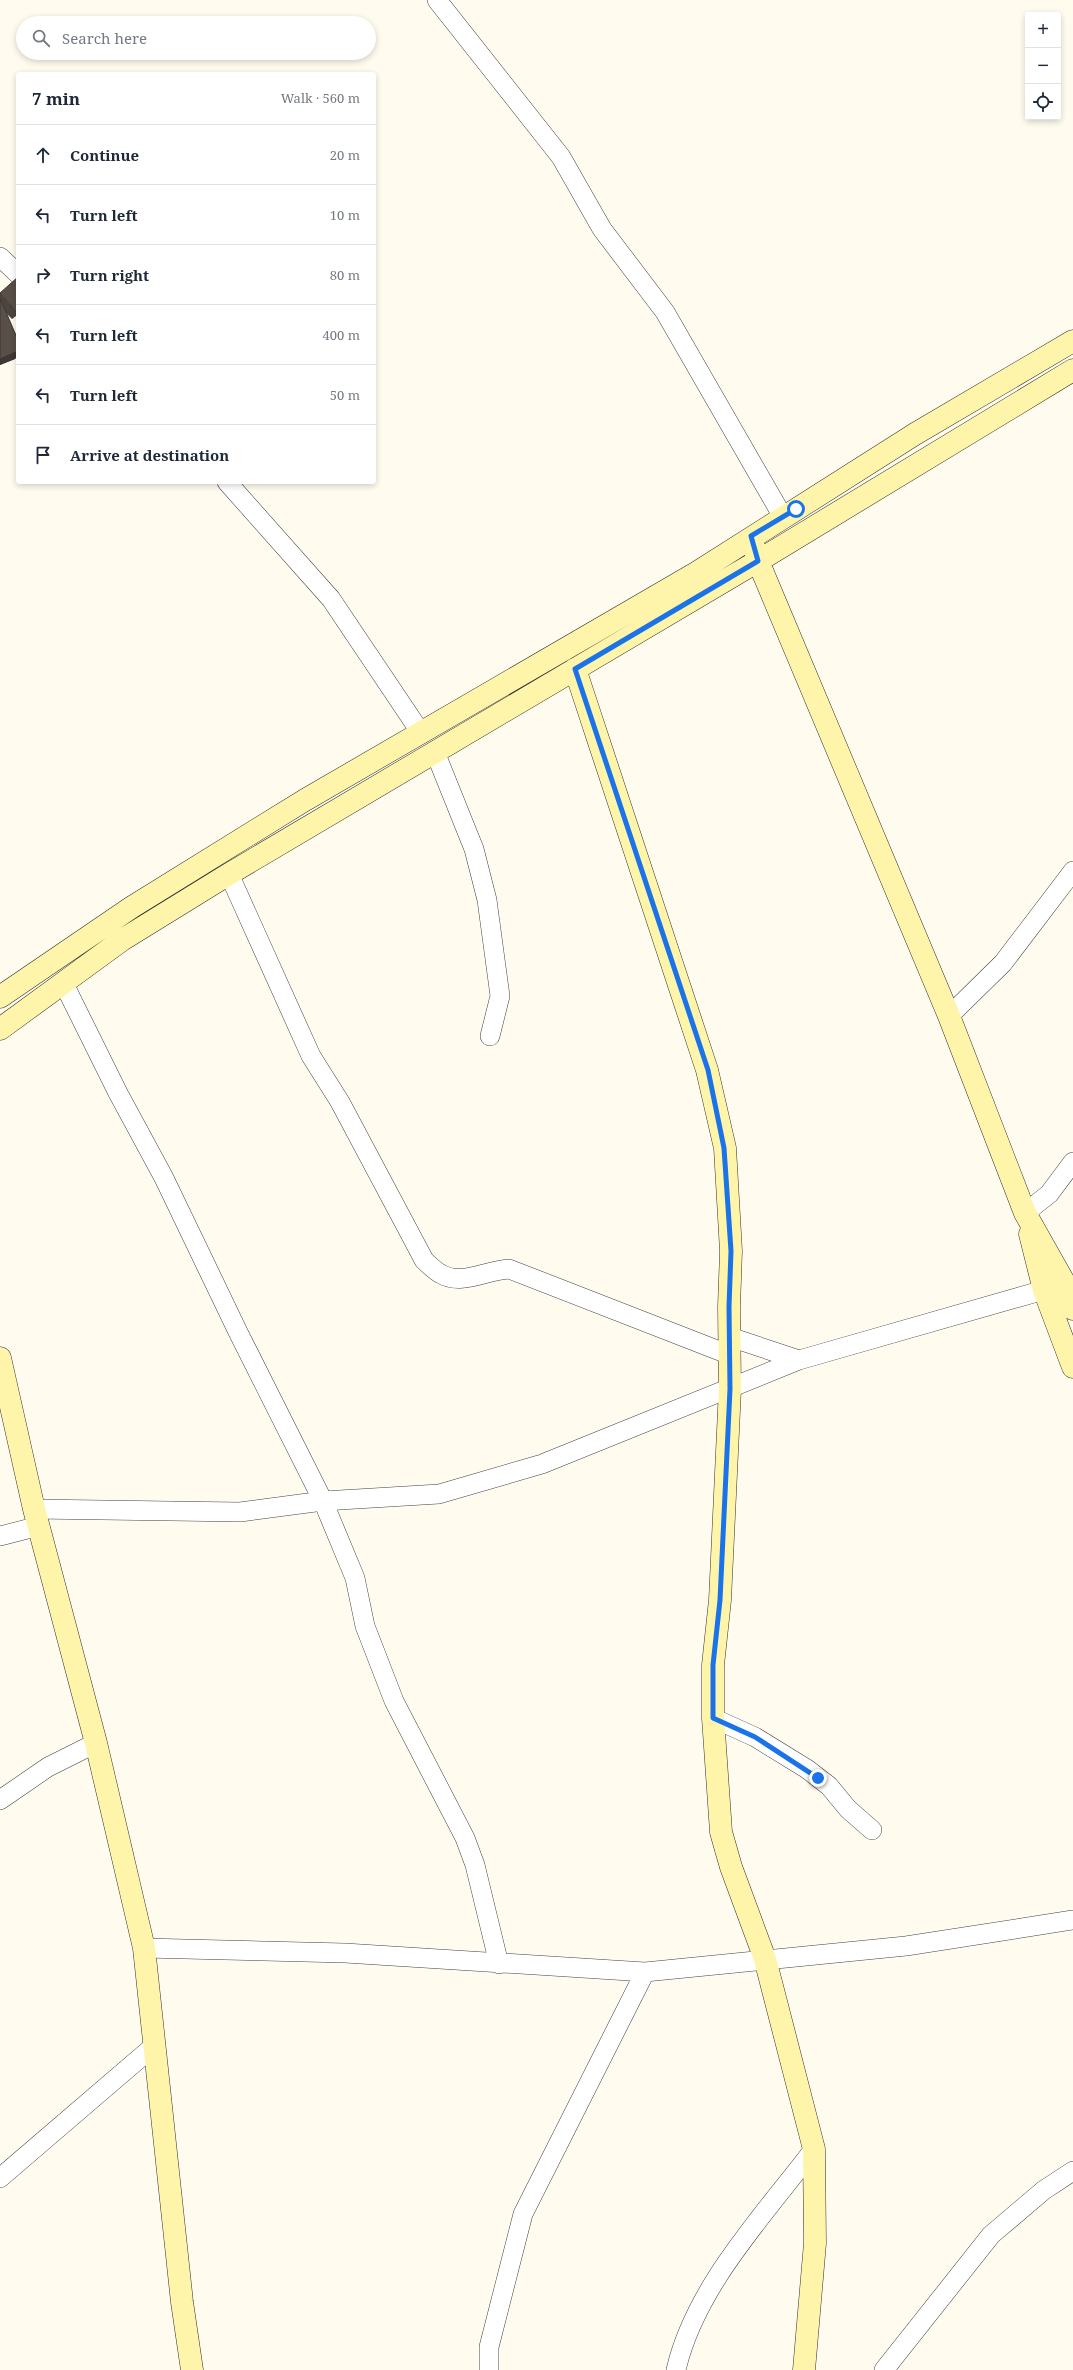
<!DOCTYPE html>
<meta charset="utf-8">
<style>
body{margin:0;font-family:"Noto Serif",serif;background:#f6f6f7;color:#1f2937}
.controls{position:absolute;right:12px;top:12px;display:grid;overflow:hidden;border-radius:4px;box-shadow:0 2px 6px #0003}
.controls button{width:36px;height:36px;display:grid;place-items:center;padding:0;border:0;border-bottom:1px solid #e0e1e3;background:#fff;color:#1f2937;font:20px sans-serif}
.stop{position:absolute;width:12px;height:12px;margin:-9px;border:3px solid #1a73e8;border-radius:50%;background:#fff}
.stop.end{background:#1a73e8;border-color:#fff;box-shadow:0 1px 4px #0008}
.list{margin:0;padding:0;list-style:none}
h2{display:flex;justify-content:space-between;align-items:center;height:52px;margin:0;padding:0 16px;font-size:17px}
h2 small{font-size:13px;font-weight:400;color:#747a83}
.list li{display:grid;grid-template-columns:26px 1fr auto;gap:12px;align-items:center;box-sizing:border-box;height:60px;padding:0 16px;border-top:1px solid #e0e1e3}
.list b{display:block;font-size:15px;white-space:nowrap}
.list em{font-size:13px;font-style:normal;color:#747a83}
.icon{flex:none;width:22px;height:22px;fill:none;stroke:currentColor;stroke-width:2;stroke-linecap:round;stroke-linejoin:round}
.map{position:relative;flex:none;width:1073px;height:2370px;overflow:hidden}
.search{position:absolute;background:#fff;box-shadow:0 2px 6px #0003;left:16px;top:16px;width:360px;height:44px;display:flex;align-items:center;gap:10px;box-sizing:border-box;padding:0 14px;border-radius:22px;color:#747a83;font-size:15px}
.panel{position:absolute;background:#fff;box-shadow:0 2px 6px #0003;left:16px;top:72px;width:360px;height:412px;border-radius:4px}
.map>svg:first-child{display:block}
</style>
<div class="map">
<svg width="1073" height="2370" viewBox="0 0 1073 2370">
<rect width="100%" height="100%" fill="#fffcef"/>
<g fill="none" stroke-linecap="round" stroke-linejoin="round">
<g stroke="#414141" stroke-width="20">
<path id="street" d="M437,0L561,157L602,229L665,312L783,517
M0,257L18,274
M227,482L331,599L421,733
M435,752L474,849L487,900L500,996L490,1036
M229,874L311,1056L340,1102L424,1260C429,1265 435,1271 441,1274C461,1286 487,1270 509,1269L730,1355
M64,984L118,1093L164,1178L238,1332L323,1501L355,1578L365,1626L394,1701L465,1838L475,1865L499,1964
M949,1016L1003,963L1073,871
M1025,1213L1049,1194L1073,1162
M730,1337L799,1360
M34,1509L240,1512L323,1501L439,1494L542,1464L799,1360L1044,1290
M0,1536L39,1526
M713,1718L755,1737L807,1769L829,1786L848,1809L872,1830
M0,1800L48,1767L96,1743
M144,1948L345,1953L645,1972L906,1946L1073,1920
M0,2178L155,2045
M489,2370V2347L523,2214L645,1972
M676,2370C695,2287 764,2215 814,2149
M884,2370L991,2235L1044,2190L1073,2171"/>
</g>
<g stroke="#303030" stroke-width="23">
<path id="secondary" d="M754,547L758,561L949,1016L1025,1213L1064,1282L1073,1309
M575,669L707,1070L725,1148L731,1251L729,1307L730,1389L720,1600L713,1665V1718L721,1832L731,1867L765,1959L814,2149L815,2243L804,2370
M0,997L132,907L305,800L696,573L915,434L1073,341
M0,1029L122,940L229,874L758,561L1073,370
M1030,1234L1044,1290L1073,1367
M0,1358L34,1509L96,1743L144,1948L182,2302L192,2370"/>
</g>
<use href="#street" stroke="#fff" stroke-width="19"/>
<use href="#secondary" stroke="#fff5aa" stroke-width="22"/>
</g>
<path fill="#4c443f" d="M0,293L18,314L12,319L6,313L18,340V355L15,359L0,365Z"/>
<path fill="#3e3733" d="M18,312V314L12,319L17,313Z
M18,351V355L15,359L0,365V359Z"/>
<path fill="#584f49" stroke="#3e3733" d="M18,277V312L17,313L0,293Z
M0,298L18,340V351L0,359Z"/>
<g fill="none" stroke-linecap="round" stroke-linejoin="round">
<path stroke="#1a73e8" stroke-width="5" d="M796,509L751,536L758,561L575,669L708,1070L724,1148L731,1251L729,1307L730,1389L720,1600L713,1665V1718L755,1737L818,1778"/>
</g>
</svg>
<div class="controls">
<button>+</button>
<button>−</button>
<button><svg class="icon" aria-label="locate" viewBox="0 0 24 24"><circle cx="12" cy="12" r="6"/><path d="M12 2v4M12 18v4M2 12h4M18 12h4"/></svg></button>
</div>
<div class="stop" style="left:796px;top:509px"></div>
<div class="stop end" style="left:818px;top:1778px"></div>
<div class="search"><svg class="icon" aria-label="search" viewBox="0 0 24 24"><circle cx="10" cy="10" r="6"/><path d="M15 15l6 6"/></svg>Search here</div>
<section class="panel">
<h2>7 min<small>Walk · 560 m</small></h2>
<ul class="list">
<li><svg class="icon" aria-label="ahead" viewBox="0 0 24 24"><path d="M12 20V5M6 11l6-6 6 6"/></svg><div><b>Continue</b></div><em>20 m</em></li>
<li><svg class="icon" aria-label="left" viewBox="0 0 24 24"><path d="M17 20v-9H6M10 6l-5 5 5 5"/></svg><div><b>Turn left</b></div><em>10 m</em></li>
<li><svg class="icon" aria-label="right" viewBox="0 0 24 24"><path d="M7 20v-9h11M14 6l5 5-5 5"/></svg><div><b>Turn right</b></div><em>80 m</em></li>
<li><svg class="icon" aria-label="left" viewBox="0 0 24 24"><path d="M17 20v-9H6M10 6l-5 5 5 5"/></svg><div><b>Turn left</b></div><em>400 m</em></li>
<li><svg class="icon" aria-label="left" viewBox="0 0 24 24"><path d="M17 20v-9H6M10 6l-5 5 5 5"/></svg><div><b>Turn left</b></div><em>50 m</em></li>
<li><svg class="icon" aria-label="arrive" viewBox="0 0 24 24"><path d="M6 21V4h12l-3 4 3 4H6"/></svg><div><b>Arrive at destination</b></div></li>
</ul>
</section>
</div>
